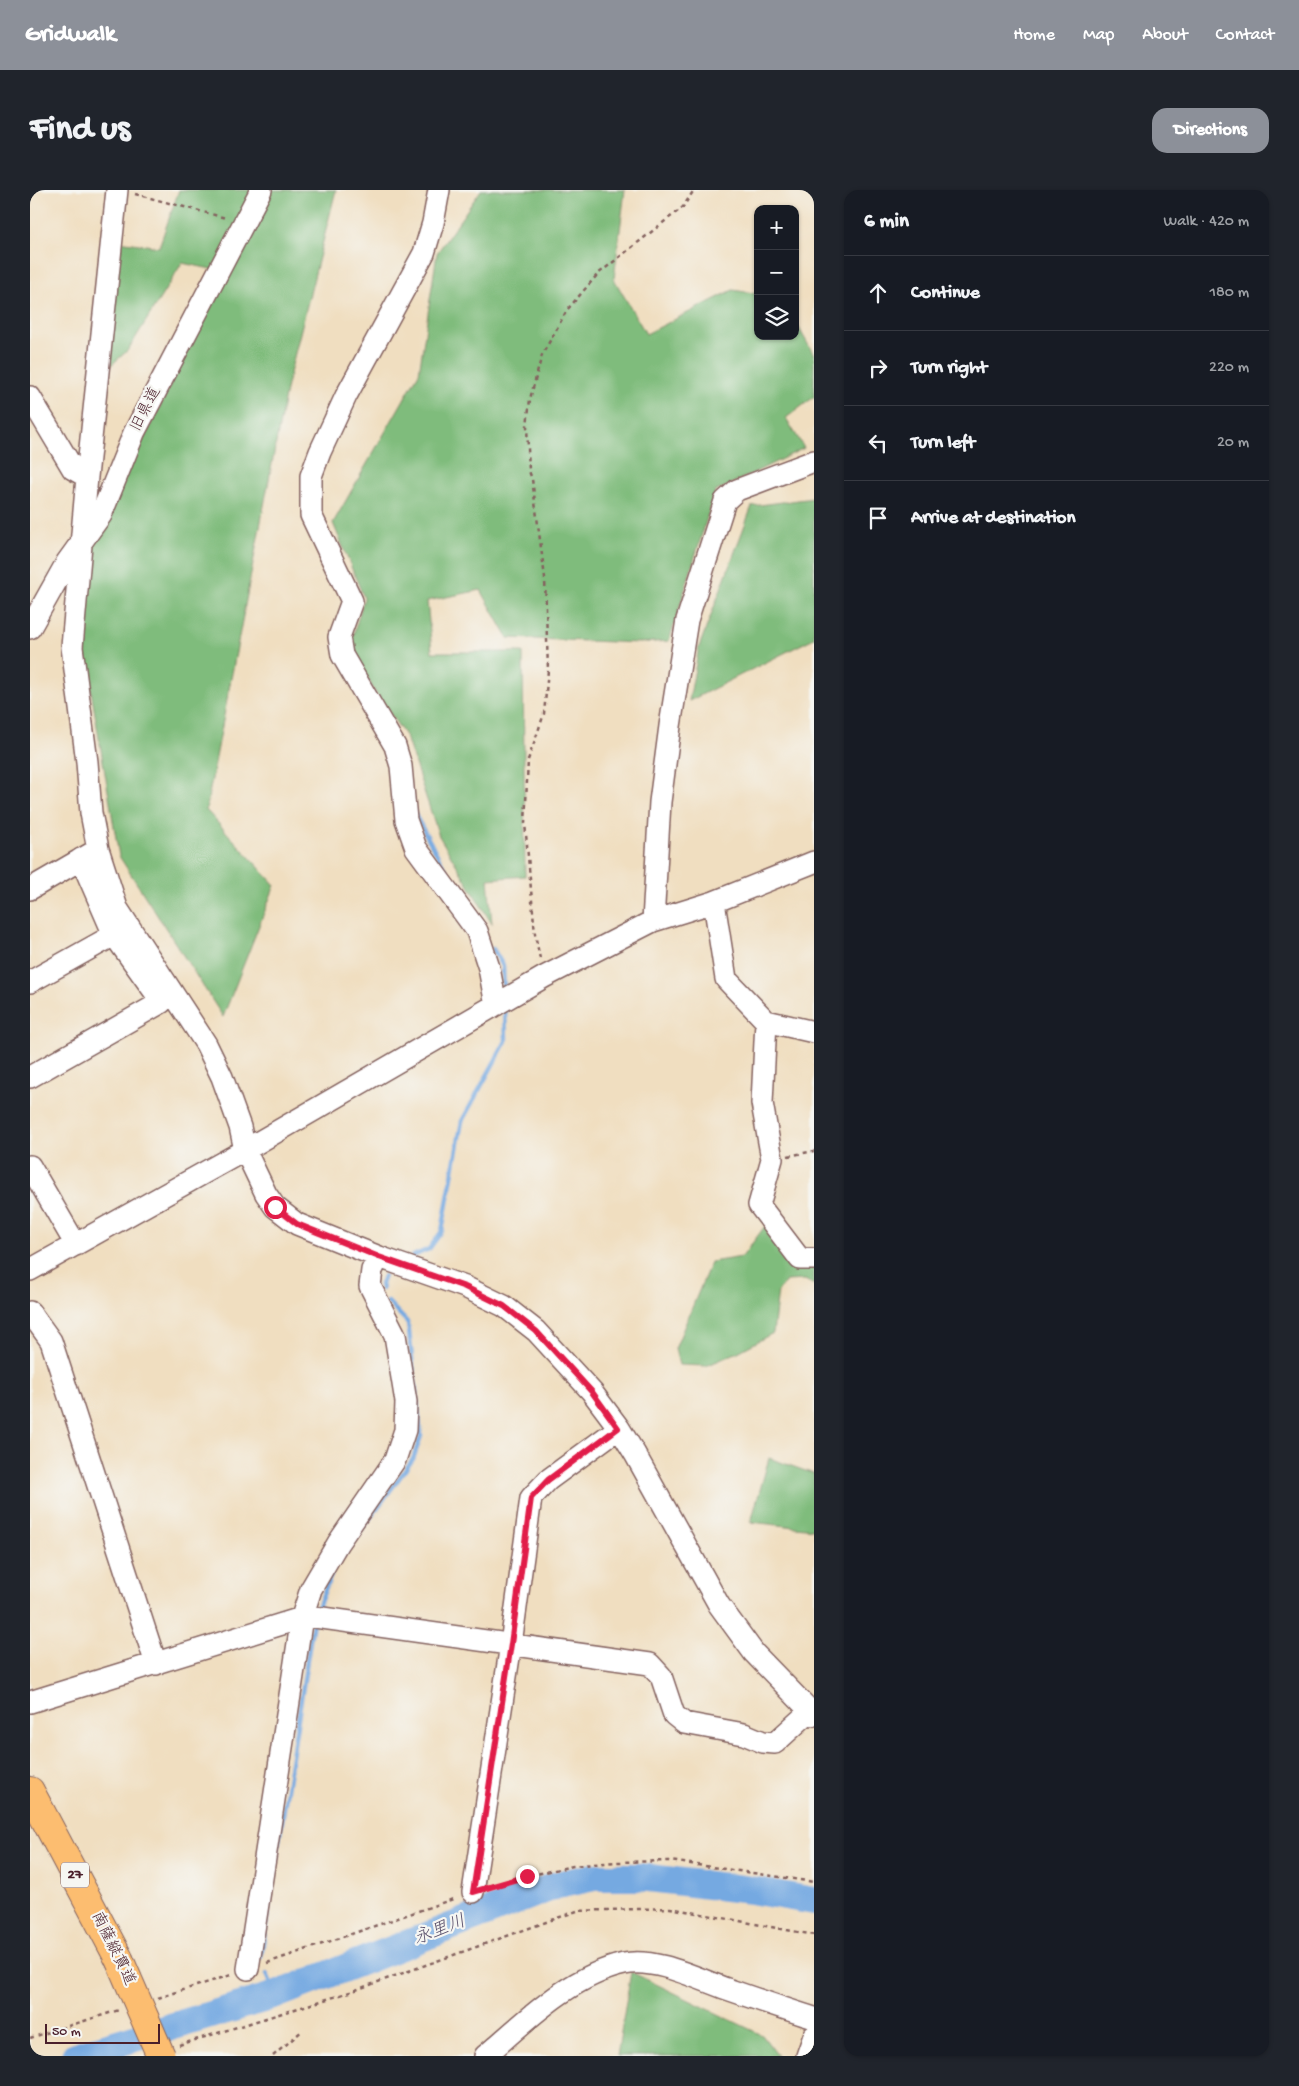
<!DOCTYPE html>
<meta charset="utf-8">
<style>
body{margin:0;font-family:"Gochi Hand","Klee One",sans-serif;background:#20242c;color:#f1f3f6}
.controls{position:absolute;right:15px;top:15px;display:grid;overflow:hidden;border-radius:10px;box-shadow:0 1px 4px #0004}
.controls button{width:45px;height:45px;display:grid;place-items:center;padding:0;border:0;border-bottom:1px solid #363941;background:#171b24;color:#f1f3f6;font:25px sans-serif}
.scale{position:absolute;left:15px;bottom:12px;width:115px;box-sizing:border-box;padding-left:5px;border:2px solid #4a1f2b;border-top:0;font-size:14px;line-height:18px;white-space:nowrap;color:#4a1f2b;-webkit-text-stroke:4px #f6f6f2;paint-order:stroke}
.stop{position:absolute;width:15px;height:15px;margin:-11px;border:4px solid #e11d48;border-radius:50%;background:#fff}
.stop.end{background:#e11d48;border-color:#fff;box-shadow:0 1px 5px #0008}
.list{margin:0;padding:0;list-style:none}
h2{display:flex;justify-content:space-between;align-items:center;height:65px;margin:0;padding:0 20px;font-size:21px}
h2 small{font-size:16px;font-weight:400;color:#9ea1a6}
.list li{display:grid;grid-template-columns:32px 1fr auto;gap:15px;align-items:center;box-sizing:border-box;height:75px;padding:0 20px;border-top:1px solid #363941}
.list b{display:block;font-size:19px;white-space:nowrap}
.list em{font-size:16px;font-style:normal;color:#9ea1a6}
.icon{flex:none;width:28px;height:28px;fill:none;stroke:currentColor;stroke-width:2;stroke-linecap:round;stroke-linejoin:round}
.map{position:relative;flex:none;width:784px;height:1866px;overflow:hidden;border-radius:15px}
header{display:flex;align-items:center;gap:30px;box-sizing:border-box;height:70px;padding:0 25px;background:#8c9099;color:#fff}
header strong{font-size:24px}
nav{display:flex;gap:28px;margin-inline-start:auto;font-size:18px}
.intro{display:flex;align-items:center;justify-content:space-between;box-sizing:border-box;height:120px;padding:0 30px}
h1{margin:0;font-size:35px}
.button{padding:12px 22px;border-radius:15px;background:#8c9099;color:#fff;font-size:18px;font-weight:700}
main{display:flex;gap:30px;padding:0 30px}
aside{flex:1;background:#171b24;border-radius:15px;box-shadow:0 1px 4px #0004}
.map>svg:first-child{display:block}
</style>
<header>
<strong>Gridwalk</strong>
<nav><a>Home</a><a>Map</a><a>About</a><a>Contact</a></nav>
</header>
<div class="intro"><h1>Find us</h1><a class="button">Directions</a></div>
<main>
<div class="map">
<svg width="784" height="1866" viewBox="0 0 784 1866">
<rect width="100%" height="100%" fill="#f6f6f2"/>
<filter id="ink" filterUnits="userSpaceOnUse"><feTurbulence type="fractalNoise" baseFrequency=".02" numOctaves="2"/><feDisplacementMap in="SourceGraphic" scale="10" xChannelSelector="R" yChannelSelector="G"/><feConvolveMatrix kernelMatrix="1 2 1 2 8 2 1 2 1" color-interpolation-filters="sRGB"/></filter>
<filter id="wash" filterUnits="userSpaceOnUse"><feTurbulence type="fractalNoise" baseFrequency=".0096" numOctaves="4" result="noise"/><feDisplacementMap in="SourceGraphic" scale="20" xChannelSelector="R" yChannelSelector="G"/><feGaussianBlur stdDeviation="1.12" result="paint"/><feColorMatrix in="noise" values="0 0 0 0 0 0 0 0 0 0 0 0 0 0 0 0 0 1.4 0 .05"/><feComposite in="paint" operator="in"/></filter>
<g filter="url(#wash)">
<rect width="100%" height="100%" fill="#f0dec0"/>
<path fill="#7fbc7b" stroke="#646e53" d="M149,0H306L257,195L176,620L245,695L193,827L89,666L49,430L63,352L196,82L152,73L98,160L77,179L89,51L129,57Z
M451,0H595L584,89L616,144L703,100L728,104V146H765V131L784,165V207L756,228L774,258L685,302L639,451L610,453L478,448L451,400L397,411L402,462H493L495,686L458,689L462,734L409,646L376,547L343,499L321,453L334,408L303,333L389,183L407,63Z
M784,308V448L659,511L669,457L722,316Z
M735,1036L784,1078V1095L775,1090L756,1091L748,1101L743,1143L708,1162L676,1176L649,1175L645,1159L681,1072L712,1067Z
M739,1268L784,1284V1339L721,1332Z
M601,1782L732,1845L748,1866H587Z"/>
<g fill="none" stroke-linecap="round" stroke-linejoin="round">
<path stroke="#74a9e1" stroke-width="4.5" d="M384,623L419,686
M463,759L473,776L474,804
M383,1066L399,1059L412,1041L432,931L476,851L475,817
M352,1099L351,1094L354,1086
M311,1368L383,1269L391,1246L378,1133L358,1112
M286,1422L301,1385
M231,1766L283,1432
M237,1784L246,1805"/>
<path stroke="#74a9e1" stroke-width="28" d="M45,1866L246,1805L527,1695L564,1687H610L721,1700L784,1711"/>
</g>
</g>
<g filter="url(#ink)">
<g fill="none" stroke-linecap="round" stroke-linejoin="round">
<g stroke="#84625f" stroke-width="24">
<path id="minor" d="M87,0L57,287L42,457L57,572L61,623L68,659L87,718L176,854L192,887L210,937L215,960L236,1004L245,1017L267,1034L349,1067L435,1097L474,1116L506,1141L562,1202L589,1238L605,1264L689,1415L724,1463L784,1525
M409,0L403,33L394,63L316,206L290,262L281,286V325L322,411L309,447L312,465L365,556L371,576L376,630L386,658L447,741L459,778L466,815
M0,207L43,279L57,287
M0,438L37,372L71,325L104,243L231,0
M0,699L62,663
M684,712L696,789L736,831L784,842
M623,731L630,612L640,536L657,430L695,311L707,300L784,271
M0,792L84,745
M736,831L732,913L742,969L729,1015L770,1069H784
M0,887L132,812L84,745L51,669
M0,976L46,1055
M0,1080L215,960L514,787L623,731L684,712L784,672
M0,1122L21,1151L126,1474
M0,1512L278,1426L620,1474L631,1486L644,1525L654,1533L714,1544L733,1552L745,1553L780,1521
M443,1702L481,1454L501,1308L518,1290L589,1238
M218,1779L272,1427L281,1399L308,1353L365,1270L375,1240L376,1212L365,1145L340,1096L342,1080L349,1067
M455,1866C496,1831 540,1786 594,1774C625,1767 668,1789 697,1799C726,1809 755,1819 784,1828
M777,1866L784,1846"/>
</g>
<g stroke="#84625f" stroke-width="30">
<path id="major" d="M0,1601L89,1769"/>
</g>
<path stroke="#84625f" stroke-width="2.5" stroke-dasharray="4 4" stroke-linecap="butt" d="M105,4L196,28
M510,769L505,744L495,633L498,570L514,524L518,480L515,388L502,289L499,281L497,236L500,209L512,165L537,120L568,84L653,17L664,0
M758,966L784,961
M462,1696L497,1686L543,1676L585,1672L640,1671L784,1692
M237,1773L426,1708
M128,1808L201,1785
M0,1848L89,1820
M149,1855L320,1802L547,1721L640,1718L784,1745
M243,1866L273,1840"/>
<use href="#minor" stroke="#fff" stroke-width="21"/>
<use href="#major" stroke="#fcbd6f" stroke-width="28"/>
<g stroke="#84625f" stroke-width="30" stroke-linecap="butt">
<path id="major-bridge" d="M89,1769L131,1866"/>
</g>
<use href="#major-bridge" stroke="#fcbd6f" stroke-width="28"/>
</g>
</g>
<g fill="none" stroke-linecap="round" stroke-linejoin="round" filter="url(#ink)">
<path stroke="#e11d48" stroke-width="6" d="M245,1017L267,1034L349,1067L435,1097L474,1116L506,1141L562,1202L588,1238L518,1290L501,1308L481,1454L443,1702L497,1686"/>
</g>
<g text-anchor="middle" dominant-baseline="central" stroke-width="4.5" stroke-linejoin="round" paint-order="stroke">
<rect fill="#f6f6f2" stroke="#7e6067" stroke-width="1" x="31" y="1672.5" width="28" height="25" rx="4"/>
<g font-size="15" font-weight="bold" fill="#4a1f2b">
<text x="45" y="1685">27</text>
</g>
<g font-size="16" fill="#4a1f2b" stroke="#f6f6f2">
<text transform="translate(117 220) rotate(-63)">旧県道</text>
<text transform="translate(82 1759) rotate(64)">南薩縦貫道</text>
</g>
<g font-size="18" font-style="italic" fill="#594f6b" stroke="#f6f6f2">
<text transform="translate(410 1741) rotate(-21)">永里川</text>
</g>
</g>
</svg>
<div class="controls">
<button>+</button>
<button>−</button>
<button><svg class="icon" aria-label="layers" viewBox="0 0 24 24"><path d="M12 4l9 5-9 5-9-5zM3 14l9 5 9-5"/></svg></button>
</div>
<div class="scale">50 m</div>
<div class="stop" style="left:245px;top:1017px"></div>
<div class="stop end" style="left:497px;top:1686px"></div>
</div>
<aside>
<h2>6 min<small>Walk · 420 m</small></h2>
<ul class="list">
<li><svg class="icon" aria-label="ahead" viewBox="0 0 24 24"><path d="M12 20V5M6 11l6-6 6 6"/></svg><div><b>Continue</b></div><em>180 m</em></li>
<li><svg class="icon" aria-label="right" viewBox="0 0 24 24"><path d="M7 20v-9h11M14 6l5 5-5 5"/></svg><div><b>Turn right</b></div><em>220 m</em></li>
<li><svg class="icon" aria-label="left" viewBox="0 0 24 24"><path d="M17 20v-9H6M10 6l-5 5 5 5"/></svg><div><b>Turn left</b></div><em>20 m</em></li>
<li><svg class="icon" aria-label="arrive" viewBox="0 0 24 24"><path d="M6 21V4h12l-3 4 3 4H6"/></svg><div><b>Arrive at destination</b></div></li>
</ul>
</aside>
</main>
